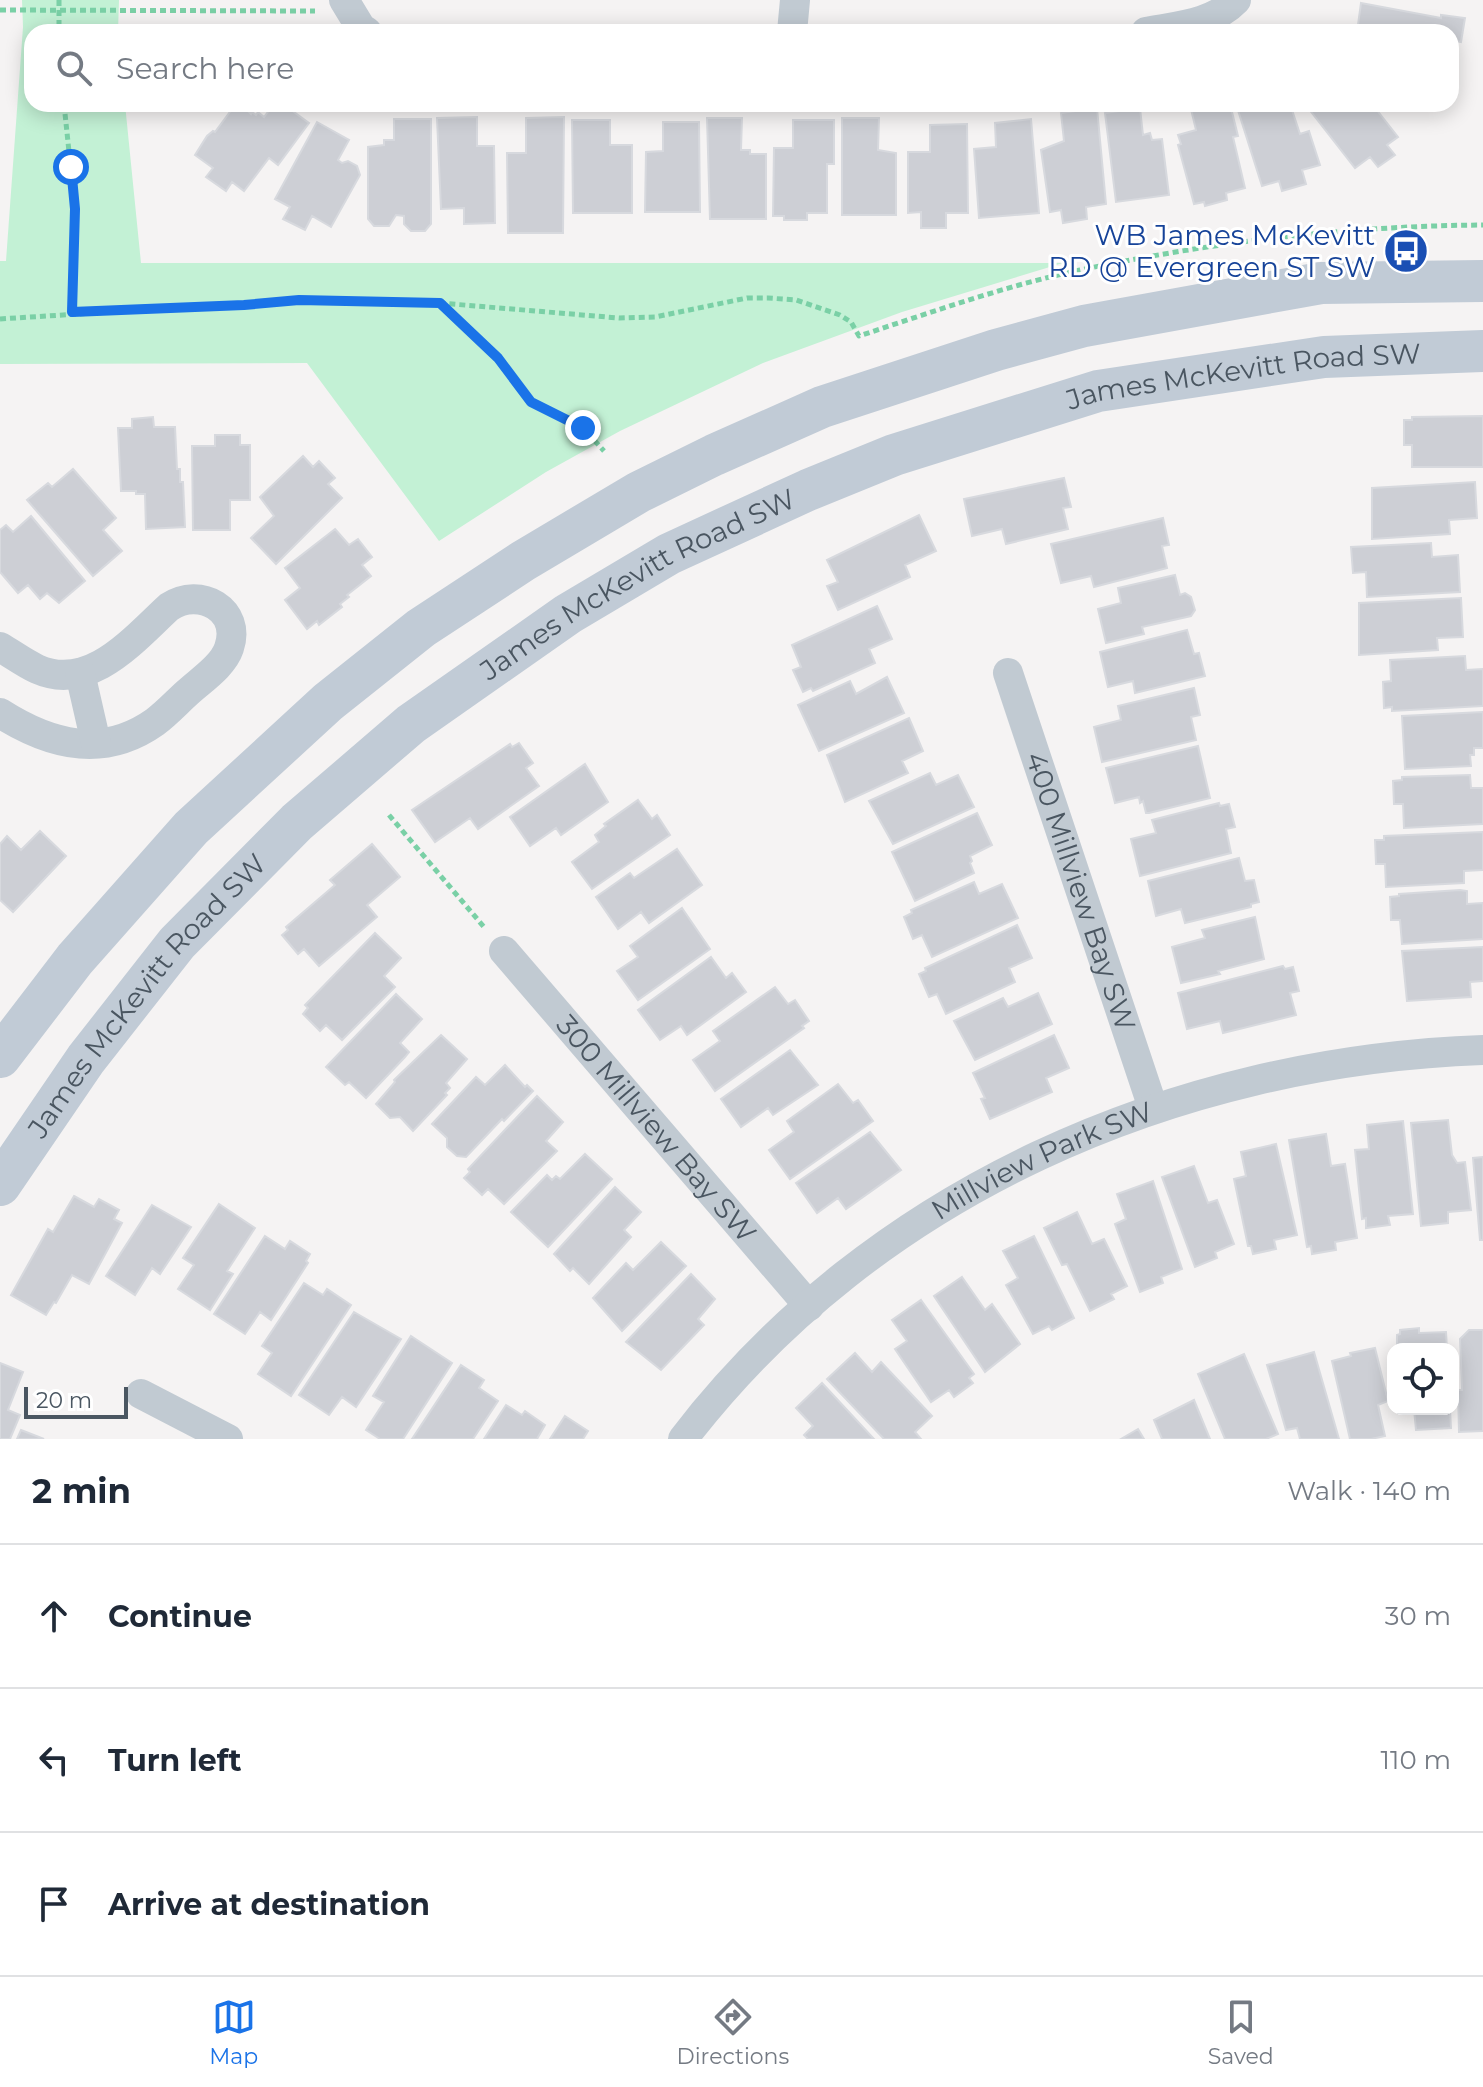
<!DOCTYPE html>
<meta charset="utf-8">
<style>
body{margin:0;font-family:Montserrat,sans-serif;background:#f6f6f7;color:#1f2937}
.controls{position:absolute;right:24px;bottom:24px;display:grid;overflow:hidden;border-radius:16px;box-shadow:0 4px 20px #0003}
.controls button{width:72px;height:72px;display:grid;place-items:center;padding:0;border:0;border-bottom:2px solid #e0e1e3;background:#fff;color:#1f2937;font:40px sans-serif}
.scale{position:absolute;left:24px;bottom:20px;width:104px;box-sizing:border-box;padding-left:8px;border:4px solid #4a5661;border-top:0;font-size:22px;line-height:28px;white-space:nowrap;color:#4a5661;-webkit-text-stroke:6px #fff;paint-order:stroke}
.stop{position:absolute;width:24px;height:24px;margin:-18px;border:6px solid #1a73e8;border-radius:50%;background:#fff}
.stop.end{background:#1a73e8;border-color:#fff;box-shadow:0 2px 8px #0008}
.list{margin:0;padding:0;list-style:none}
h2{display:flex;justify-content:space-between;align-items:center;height:104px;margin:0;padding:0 32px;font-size:34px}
h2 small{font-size:26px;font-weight:400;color:#747a83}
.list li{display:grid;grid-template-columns:52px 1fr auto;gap:24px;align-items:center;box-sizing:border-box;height:144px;padding:0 32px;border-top:2px solid #e0e1e3}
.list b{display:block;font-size:30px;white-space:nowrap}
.list em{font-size:26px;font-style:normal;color:#747a83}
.icon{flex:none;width:44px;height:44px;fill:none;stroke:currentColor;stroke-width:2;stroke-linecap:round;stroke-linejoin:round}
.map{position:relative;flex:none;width:1483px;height:1439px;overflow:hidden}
.search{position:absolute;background:#fff;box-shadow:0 4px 20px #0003;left:24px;right:24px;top:24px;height:88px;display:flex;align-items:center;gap:20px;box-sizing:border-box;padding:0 28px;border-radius:24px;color:#747a83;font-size:30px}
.sheet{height:536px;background:#fff}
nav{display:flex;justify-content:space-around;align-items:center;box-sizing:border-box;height:112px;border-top:2px solid #e0e1e3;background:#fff;font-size:22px;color:#747a83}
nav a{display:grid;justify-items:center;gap:4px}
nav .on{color:#1a73e8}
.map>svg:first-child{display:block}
</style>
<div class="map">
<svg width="1483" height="1439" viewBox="0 0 1483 1439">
<rect width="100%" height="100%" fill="#f5f3f3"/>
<path fill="#c3f1d5" d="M22,0H119L118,32H32V104H125L141,263H1063L902,312L763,363L620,431L546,472L439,541L307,363L0,364V261H6L23,27Z"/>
<path fill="#cdcfd5" stroke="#d7d9de" stroke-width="2" d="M1361,3L1441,18V15L1465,18L1461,42L1455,41L1451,69V32H1357Z
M241,104L251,114L252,112L256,115L258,112L264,117L274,104H283L309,123L278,165L269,158L244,191L232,182L226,191L206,177L213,168L195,155L207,136L213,131L215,132L235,105L239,107Z
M1196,104H1230L1238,136L1233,137L1245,188L1226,193L1227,200L1205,206L1204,202L1194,204L1178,145L1181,144L1178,135L1196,130L1190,105Z
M1236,104H1277L1278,107L1290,104L1300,134L1309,131L1320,165L1302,170L1306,184L1282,191L1279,181L1262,186Z
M1305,104H1372L1398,137L1387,145L1395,155L1378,167L1370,157L1355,168Z
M1097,108L1106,204L1086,207L1087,219L1063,223L1061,210L1050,212L1041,150L1064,141L1061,113Z
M1140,108L1143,135L1150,133L1152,140L1162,139L1169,195L1116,202L1105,113Z
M477,117V146H494L495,223L464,224V208L441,209L437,118Z
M564,117L563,233H508L507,153H526V118Z
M707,118H742L741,150H750V154H766V219H710Z
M842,118H879L878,150L896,153V215H842Z
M394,119H431V224L425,231H411L404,224V216L396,215L389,226H374L368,219V147L384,145V140H394Z
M1031,119L1039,213L979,218L974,149L996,147L995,123Z
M572,120H610V145H632V213H573Z
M793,120H834V164H827V213H807V220H784V216H773L774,148H793Z
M317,122L349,140L338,160L342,163L348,161L357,166L360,175L331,227L312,216L305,230L283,219L290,207L275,199Z
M663,122H699L700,212H645L646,152L663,151Z
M967,124L968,213H946V228H921V212L908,213V152H930V125Z
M1483,416V467H1412V445H1404V420H1412V417Z
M153,417L154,427H175L177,469H180V482H183L185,527L146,529L145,494H136V491H121L118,428H132V419Z
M215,435H240V445H250V500H230V530H193L192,446H215Z
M303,456L313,467L319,461L335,478L328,484L342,498L276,564L251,538L274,516L260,497Z
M73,469L116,518L103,530L122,551L93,576L27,500L48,483L52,487Z
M1064,478L1071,507L1063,508L1068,529L1006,544L1002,529L972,536L964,499Z
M1475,482L1477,518L1449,520L1450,534L1372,539V488Z
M919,515L936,551L905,565L910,577L838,610L827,586L838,582L827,560Z
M31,516L85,581L59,603L47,593L40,599L28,585L18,593L0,572V530L6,525L13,532Z
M1163,518L1169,545L1162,546L1167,568L1094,587L1091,576L1061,583L1051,544Z
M335,529L349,545L358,539L372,557L362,565L371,576L347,595L349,597L340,604L342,607L319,625L317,621L307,629L285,600L300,588L285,568Z
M1431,543L1432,557L1458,555L1460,592L1367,597L1366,572L1353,573L1351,547Z
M1175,575L1180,595L1185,593L1191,597L1195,610L1191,616L1142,627L1144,634L1106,643L1098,609L1121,603L1118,588Z
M1461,598L1463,637L1437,638L1438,650L1359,655V603Z
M877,606L892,639L869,649L875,663L813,691L811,688L803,692L793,670L801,667L792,645Z
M1187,630L1194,654L1199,653L1205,676L1135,693L1133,681L1108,687L1100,652Z
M1465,656L1466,670L1483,669V706L1392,711V707L1384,708L1383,682L1391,681L1390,660Z
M887,677L904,713L819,751L798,705L850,681L856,694Z
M1194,688L1200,715L1191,717L1196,740L1102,762L1094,727L1121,720L1118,706Z
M1483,712V748H1474V755H1470L1471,766L1405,769L1402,716Z
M909,718L923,751L902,761L908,773L845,802L827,755Z
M519,743L533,763L526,768L539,786L478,829L470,818L435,842L412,810L510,744L512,747Z
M1198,746L1210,798L1149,813H1146L1143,801L1140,803L1139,797L1115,803L1106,768Z
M585,764L608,802L561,835L556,828L530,846L510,817Z
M930,773L936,785L958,775L974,807L893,844L869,801Z
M1470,775L1471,788H1483V824L1404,828L1403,804H1394L1393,781L1402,780V777Z
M638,800L652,819L657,815L670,835L592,889L572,862L599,842L595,835L606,826L604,824Z
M1219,803L1220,806L1229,804L1235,827L1226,829L1231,853L1140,876L1131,839L1156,833L1152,820Z
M977,813L992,845L970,856L972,861L970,863L974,873L915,901L892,852Z
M40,831L66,856L13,912L0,900V844L7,836L21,850Z
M1483,832V870L1464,871V883L1386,887L1385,864H1376L1375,840H1384V836Z
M372,844L400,877L367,905L377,917L319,966L304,949L298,954L282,935L288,930L286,927L335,885L330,880Z
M677,849L702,885L649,923L641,912L618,929L596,897L630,873L634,878Z
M1239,858L1245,881L1254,880L1259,902L1251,904V907L1185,923L1181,909L1156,916L1148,881Z
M974,882L979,894L1002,884L1018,918L932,957L922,935L913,939L904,917L912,913L911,910Z
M1460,890L1467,891V904L1483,903V939L1402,944L1400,920H1391L1390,897L1399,896V894Z
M682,908L710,949L638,1000L617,971L638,957L630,946Z
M1255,917L1264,959L1218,971L1220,974L1181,983L1172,947L1205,938L1202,930Z
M1017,925L1032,958L1009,968L1015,982L946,1014L937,994L929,997L919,974L926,971L925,968Z
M375,933L401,958L384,976L395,987L342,1040L326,1025L320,1031L303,1014L308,1008L305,1005Z
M1483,947V981L1470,982L1471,997L1407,1001L1402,951Z
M711,957L726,978L732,973L746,992L687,1035L681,1026L660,1040L638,1010Z
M1283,966L1285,969L1293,967L1299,991L1290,993L1296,1015L1223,1033L1220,1021L1187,1029L1178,993Z
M775,987L788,1004L795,1000L809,1021L802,1026L804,1028L715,1091L693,1060L720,1041L713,1031Z
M1038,993L1052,1024L975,1060L954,1021L1003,998L1008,1007Z
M396,994L422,1019L400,1043L409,1052L405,1057L366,1098L349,1082L345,1085L326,1067Z
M441,1035L467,1059L446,1083L450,1088L445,1093L447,1095L413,1131L400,1117L390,1118L376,1104L395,1082L394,1080Z
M1054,1035L1069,1068L1046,1078L1052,1092L990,1119L981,1099L985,1098L973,1073Z
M790,1050L818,1085L773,1115L768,1108L741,1127L721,1099Z
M505,1065L525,1087L527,1085L533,1091L504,1121L502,1119L466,1157L457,1156L447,1147V1138L432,1124L476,1077L485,1085Z
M838,1084L853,1103L858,1100L873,1121L790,1179L769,1150L794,1132L787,1121Z
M537,1096L563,1122L546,1141L557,1151L504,1204L488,1189L482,1195L464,1178L470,1172L468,1169Z
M1448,1120L1452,1155L1457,1163L1465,1162L1471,1210L1448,1212V1223L1421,1226L1411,1123Z
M1403,1121L1413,1214L1388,1216L1390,1225L1366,1228V1218L1362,1219L1355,1150L1369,1149L1367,1125Z
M870,1132L901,1170L846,1209L838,1198L817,1213L796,1183Z
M1326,1134L1331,1166L1345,1164L1357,1238L1335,1242L1336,1250L1312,1254L1311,1246L1307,1247L1289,1140Z
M1276,1144L1297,1235L1274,1240L1276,1249L1253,1254L1251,1246H1248L1234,1179L1246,1176L1241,1152Z
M585,1154L612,1179L548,1247L511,1212L547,1175L552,1180L556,1176L560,1179Z
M1483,1157V1240H1480L1473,1158Z
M1194,1166L1208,1203L1217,1200L1234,1244L1215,1252L1217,1258L1195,1267L1162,1177Z
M1153,1181L1182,1269L1161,1277L1163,1283L1140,1292L1115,1224L1126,1219L1117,1194Z
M615,1187L641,1212L624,1230L631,1237L589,1284L573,1268L570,1271L554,1254Z
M74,1196L94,1207L99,1199L119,1210L114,1219L122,1223L89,1284L72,1275L56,1303L54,1302L46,1315L11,1295L48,1229L53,1232Z
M219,1204L255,1228L227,1271L233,1274L210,1310L178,1289L194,1265L183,1258Z
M152,1205L191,1227L160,1274L152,1268L135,1295L106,1276Z
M1077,1212L1092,1244L1104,1239L1127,1286L1111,1294L1114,1299L1090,1311L1067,1264L1062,1265L1044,1228Z
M265,1236L285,1249L290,1241L310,1254L306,1261L308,1263L271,1320L260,1312L245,1334L214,1314Z
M1034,1236L1074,1318L1052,1330L1049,1326L1033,1334L1006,1285L1018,1278L1003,1251Z
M661,1242L686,1266L622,1331L593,1298L626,1263L633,1270Z
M691,1274L715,1299L698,1319L704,1325L661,1370L626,1342Z
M962,1277L985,1310L992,1304L1020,1344L985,1372L934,1296Z
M304,1283L323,1295L327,1289L351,1305L291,1396L258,1374L272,1353L262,1346Z
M921,1300L974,1374L969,1378L973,1383L954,1397L949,1390L931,1402L895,1349L907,1341L892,1320Z
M354,1312L401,1339L356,1407L342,1397L329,1415L299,1395Z
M1419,1328V1333L1446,1332L1447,1349H1397V1335L1400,1334V1330Z
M1469,1330H1483V1431L1459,1432L1458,1390H1462L1460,1339Z
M411,1336L452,1363L403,1439H380L366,1430L384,1402L373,1396Z
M1375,1348L1388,1401L1378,1405L1385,1436L1371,1439H1350L1332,1361L1351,1356L1350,1353Z
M1314,1352L1339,1439H1300L1297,1428L1286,1430L1267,1365Z
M855,1353L872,1372L881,1362L932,1416L915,1432L921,1439H884L827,1379Z
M1244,1354L1278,1434L1266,1439H1225L1198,1374Z
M0,1363L23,1372L8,1410L20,1415L10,1439H0Z
M461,1365L484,1380L479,1388L498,1401L473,1439H412Z
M822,1383L874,1439H808L804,1435L813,1426L796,1408Z
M1194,1400L1210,1439H1162L1154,1420Z
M506,1405L522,1415L525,1411L545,1425L537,1439H484Z
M1414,1409H1450L1451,1428L1416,1430Z
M565,1416L588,1431L583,1439H550Z
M1138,1429L1144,1439H1121Z
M21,1430L44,1439H17Z"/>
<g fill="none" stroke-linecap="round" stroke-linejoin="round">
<path stroke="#7ad0a6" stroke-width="5" stroke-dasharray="6 4" stroke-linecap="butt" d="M59,0V32
M0,10L315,11
M64,104L75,209L72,312
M440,303L498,358L531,402L583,428L604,451
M0,319L299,300L440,303L619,318L655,317L747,298H768L796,300L840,315L851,322L859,336C932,312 1005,286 1080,270C1213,242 1347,226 1483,225
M389,815L484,927"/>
<g stroke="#c1cad2" stroke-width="30">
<path d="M344,0L361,28L367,32"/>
<path d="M792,32L795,0"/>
<path d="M1146,32C1177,26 1213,24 1236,0"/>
<path d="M0,647C12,654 24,663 37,669C90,693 134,639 169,607C200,586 242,610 229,648C223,666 201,680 187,693C177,702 167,713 155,722C103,759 50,745 0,713"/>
<path d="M80,673L96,743"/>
<path id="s1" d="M1008,673L1153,1108"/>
<path id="s2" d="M504,951L809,1306"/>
<path d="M141,1394L228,1439"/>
<path id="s3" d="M683,1439C873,1191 1175,1061 1483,1050"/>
</g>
<g stroke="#c1cbd6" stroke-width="42">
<path d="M0,1057L75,959L191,828L328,702L421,628L523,561L639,492L714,455L822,407L996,350L1084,326L1321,283L1483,281"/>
<path id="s4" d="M0,1185L86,1059L177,943L297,822L411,724L568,614L669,554L808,490L894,455L1098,391L1324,357L1483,351"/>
</g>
</g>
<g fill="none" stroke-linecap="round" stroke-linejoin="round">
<path stroke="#1a73e8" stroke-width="10" d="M71,167L75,209L72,312L244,305L299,300L440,303L498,358L531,402L583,428"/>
</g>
<defs>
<g id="bus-disc" transform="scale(2.3)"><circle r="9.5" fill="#1a4fb4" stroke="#fff"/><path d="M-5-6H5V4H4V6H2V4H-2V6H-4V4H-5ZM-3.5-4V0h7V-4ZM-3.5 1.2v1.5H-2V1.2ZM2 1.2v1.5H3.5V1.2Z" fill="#fff"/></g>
</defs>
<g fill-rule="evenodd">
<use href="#bus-disc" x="1406" y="251"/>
</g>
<g text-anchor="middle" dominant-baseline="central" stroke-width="6" stroke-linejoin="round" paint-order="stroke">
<g font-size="28" fill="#164399" stroke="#fff" text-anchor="end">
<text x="1375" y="235">WB James McKevitt<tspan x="1375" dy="32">RD @ Evergreen ST SW</tspan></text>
</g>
<g font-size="28" fill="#4a5661" stroke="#fff">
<text stroke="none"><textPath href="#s4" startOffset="1536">James McKevitt Road SW</textPath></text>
<text stroke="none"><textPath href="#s4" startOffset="888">James McKevitt Road SW</textPath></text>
<text stroke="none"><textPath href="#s1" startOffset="230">400 Millview Bay SW</textPath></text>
<text stroke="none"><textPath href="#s4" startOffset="240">James McKevitt Road SW</textPath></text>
<text stroke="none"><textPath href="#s2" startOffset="234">300 Millview Bay SW</textPath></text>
<text stroke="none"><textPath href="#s3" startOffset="460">Millview Park SW</textPath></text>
</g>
</g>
</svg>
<div class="controls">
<button><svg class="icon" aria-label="locate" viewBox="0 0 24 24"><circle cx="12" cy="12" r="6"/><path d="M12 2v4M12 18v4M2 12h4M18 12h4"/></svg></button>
</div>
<div class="scale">20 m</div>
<div class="stop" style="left:71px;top:167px"></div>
<div class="stop end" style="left:583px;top:428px"></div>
<div class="search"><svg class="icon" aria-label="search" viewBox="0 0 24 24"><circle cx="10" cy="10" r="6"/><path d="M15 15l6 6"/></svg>Search here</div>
</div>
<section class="sheet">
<h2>2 min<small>Walk · 140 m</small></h2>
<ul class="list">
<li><svg class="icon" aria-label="ahead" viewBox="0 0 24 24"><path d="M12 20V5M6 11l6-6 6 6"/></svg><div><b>Continue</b></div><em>30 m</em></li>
<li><svg class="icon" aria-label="left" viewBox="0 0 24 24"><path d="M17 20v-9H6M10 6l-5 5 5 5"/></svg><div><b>Turn left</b></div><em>110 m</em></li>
<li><svg class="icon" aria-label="arrive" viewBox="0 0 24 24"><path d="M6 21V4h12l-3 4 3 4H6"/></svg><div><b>Arrive at destination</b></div></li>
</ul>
</section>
<nav>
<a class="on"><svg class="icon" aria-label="map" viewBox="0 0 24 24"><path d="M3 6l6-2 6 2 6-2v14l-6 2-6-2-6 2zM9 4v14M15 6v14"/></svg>Map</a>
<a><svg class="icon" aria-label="directions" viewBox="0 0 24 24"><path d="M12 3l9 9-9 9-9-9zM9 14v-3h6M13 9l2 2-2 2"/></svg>Directions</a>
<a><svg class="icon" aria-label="saved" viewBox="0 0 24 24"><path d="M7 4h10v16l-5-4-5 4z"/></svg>Saved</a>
</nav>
